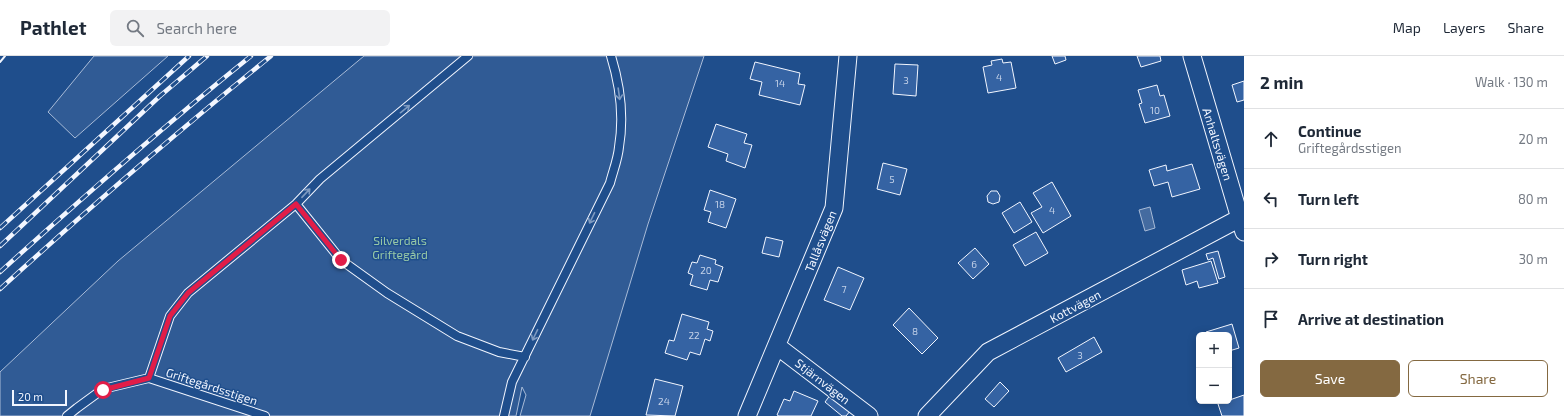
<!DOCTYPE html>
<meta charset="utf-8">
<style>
body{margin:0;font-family:"Exo 2",sans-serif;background:#f2f2f3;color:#1f2937}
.controls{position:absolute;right:12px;bottom:12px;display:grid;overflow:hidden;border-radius:6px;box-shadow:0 2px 10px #0003}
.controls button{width:36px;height:36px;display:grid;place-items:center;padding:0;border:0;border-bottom:1px solid #e0e1e3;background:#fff;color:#1f2937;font:20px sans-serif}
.scale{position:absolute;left:12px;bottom:10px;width:55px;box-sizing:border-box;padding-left:4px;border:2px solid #f2f6ff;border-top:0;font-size:11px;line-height:14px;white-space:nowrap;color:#f2f6ff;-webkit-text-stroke:3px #1f4e8c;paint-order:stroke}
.stop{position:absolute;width:12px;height:12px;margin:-9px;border:3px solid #e11d48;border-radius:50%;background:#fff}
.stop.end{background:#e11d48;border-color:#fff;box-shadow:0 1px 4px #0008}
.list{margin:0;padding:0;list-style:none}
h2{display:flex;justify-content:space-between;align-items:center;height:52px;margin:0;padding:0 16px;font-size:17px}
h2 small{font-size:13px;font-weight:400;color:#747a83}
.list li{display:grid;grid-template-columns:26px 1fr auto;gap:12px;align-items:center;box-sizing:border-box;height:60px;padding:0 16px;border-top:1px solid #e0e1e3}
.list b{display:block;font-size:15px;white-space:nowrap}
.list p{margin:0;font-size:13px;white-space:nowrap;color:#747a83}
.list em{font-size:13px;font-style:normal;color:#747a83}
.actions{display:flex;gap:8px;padding:12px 16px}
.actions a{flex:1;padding:9px 0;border:1px solid #846941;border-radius:6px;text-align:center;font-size:14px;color:#846941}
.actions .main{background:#846941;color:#fff}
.icon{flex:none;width:22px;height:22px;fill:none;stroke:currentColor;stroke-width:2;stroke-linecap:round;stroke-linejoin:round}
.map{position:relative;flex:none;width:1244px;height:360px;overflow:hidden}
header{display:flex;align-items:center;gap:24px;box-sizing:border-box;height:56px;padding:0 20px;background:#fff;border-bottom:1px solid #e0e1e3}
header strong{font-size:19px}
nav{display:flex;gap:22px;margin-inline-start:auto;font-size:14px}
.search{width:280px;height:36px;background:#f2f2f3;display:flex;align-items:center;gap:10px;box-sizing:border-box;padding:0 14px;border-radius:6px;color:#747a83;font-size:15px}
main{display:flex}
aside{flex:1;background:#fff}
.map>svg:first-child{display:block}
</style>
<header>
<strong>Pathlet</strong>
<div class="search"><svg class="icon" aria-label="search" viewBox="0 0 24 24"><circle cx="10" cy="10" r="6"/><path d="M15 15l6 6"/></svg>Search here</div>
<nav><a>Map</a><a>Layers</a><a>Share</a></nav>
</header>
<main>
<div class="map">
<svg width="1244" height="360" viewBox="0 0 1244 360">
<rect width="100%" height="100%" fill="#1f4e8c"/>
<path fill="#305b95" stroke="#a8bbd7" d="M94,0H168L75,82L48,56Z
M364,0H704L648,168L590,360H520L526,339L522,331L516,360H0V316L118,205Z"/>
<path fill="#446ba0" stroke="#a8bbd7" d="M1150,151L1155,172L1145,175L1139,154Z"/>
<path fill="#3563a3" stroke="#f2f6ff" d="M1052,0H1065L1066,4L1055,8Z
M1137,0H1160L1161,5L1141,11Z
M1002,3L1003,7L1011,6L1016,32L988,37L983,11L992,9L991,5Z
M755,6L800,17L798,28L805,29L800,49L759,39L762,26L750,23Z
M895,8L918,9L916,40L893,38Z
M1244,25V44L1237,46L1232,29Z
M1157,29L1160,40L1164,39L1170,60L1145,67L1139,48L1142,47L1138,34Z
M716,68L747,78L744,87L752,89L745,112L726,105L728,98L708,91Z
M883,107L907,113L900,139L877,133Z
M1192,108L1200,133L1172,141L1168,126L1154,130L1149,114L1166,109L1167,115Z
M1052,126L1071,160L1043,177L1031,157L1042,151L1033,137Z
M710,134L736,143L726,172L708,166L711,156L704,154Z
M991,135H997L1000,140L999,146L993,148L988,146L987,140Z
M1020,146L1032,166L1014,177L1002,157Z
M1036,176L1048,197L1025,210L1013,189Z
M766,181L783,185L779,201L762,197Z
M975,192L989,208L973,223L958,207Z
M1218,195L1225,221L1219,223L1213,202L1208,204L1206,198Z
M700,199L716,204L715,208L723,211L718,226L710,224L707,234L690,229L693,219L688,217L692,206L697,207Z
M1211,205L1218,227L1199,232L1197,225L1186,229L1182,214Z
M838,211L864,222L850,254L824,244Z
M909,252L938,282L922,298L893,269Z
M682,258L709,266L707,273L713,275L710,285L705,283L700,299L690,296L687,304L665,297L669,284L674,285Z
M1232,268L1239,292L1229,295V279H1207L1206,276Z
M1094,281L1102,296L1066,316L1058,302Z
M655,323L683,330L675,360L646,359Z
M1000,326L1009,335L994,351L985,343Z
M794,335L818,345L811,360H779L777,359L784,343L790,345Z
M831,338L851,354L846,360H842L825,346Z
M1244,339V360H1222L1218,348Z"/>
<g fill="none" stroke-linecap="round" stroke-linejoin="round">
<g stroke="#f2f6ff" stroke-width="10">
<path id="lane" d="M296,148L341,204L387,237L457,280L499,296L525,301
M149,322L170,260L188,237L296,148L320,123L468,0
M67,360L77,352L103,333L149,322L265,360
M504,360L512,326L610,127C613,115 618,103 619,91C624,61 620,29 611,0"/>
</g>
<g stroke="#f2f6ff" stroke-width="19">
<path id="street" d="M1192,0L1244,176
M777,290L869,360
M747,360L834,152L848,0
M927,360L988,296L1240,162"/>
</g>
<use href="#lane" stroke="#1f4e8c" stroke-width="8"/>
<use href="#street" stroke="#1f4e8c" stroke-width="17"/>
<g stroke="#f2f6ff" stroke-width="4.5">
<path id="rail" d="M0,172L189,0
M0,190L160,40L207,0
M0,216C82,142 165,69 251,0
M0,233C88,153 178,75 271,0"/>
</g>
<use href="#rail" stroke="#1f4e8c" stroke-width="3" stroke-dasharray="9" stroke-linecap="butt"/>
<path stroke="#f2f6ff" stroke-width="2" d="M0,6L5,0"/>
</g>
<defs><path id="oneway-shaft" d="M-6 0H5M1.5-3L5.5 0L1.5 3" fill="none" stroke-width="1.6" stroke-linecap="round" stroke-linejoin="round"/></defs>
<g stroke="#7e9ac0">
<use href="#oneway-shaft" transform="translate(619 38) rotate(82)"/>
<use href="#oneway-shaft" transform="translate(405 53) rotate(-39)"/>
<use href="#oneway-shaft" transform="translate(306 137) rotate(-47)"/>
<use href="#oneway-shaft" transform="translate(592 162) rotate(116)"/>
<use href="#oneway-shaft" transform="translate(535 279) rotate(116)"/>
</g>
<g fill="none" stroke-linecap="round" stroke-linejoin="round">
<path stroke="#e11d48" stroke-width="5" d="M103,334L149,322L170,260L188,237L296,148L341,204"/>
</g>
<g text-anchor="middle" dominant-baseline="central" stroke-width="3" stroke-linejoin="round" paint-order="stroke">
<g font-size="10" fill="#c3d1e8">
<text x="999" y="21">4</text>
<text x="906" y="24">3</text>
<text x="780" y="27">14</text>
<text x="1155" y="54">10</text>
<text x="892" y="123">5</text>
<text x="720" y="148">18</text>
<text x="1052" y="154">4</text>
<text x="974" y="208">6</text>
<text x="706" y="214">20</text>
<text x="844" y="233">7</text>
<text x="915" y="275">8</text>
<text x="694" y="279">22</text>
<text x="1080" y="299">3</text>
<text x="664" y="345">24</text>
</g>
<g font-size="12" fill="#f2f6ff" stroke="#1f4e8c">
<text transform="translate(1218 88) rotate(73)">Anhaltsvägen</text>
<text transform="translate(820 185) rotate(-68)">Tallåsvägen</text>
<text transform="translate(1075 250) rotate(-28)">Kottvägen</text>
<text transform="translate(823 325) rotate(38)">Stjärnvägen</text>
<text transform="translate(212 330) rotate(18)">Griftegårdsstigen</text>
</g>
<g font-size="12" fill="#97c8a6" stroke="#1f4e8c">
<text x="400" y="184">Silverdals<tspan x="400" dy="14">Griftegård</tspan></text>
</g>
</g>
</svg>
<div class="controls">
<button>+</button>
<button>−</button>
</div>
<div class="scale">20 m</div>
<div class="stop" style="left:103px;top:334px"></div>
<div class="stop end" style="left:341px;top:204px"></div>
</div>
<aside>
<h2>2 min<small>Walk · 130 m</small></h2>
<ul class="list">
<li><svg class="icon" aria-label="ahead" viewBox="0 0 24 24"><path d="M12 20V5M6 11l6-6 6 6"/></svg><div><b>Continue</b><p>Griftegårdsstigen</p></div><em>20 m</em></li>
<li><svg class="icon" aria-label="left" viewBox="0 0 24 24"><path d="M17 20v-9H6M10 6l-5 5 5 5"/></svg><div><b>Turn left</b></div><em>80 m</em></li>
<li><svg class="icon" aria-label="right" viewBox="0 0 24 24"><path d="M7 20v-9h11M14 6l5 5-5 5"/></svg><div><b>Turn right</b></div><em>30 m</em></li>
<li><svg class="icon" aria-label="arrive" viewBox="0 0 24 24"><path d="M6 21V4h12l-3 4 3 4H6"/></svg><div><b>Arrive at destination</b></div></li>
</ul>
<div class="actions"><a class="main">Save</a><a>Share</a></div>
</aside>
</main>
